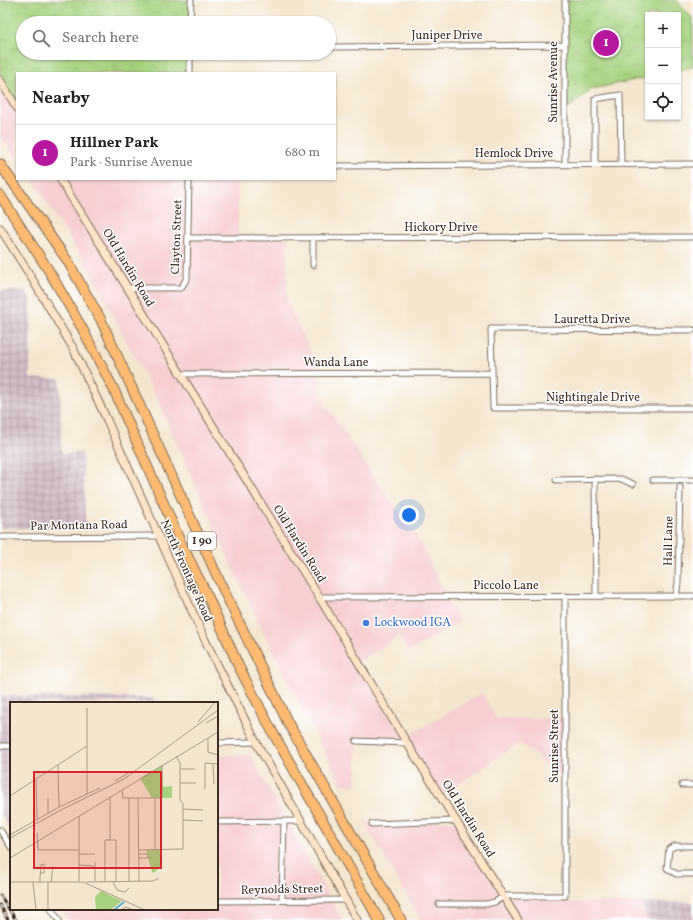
<!DOCTYPE html>
<meta charset="utf-8">
<style>
body{margin:0;font-family:Vollkorn,serif;background:#f6f6f6;color:#222}
.controls{position:absolute;right:12px;top:12px;display:grid;overflow:hidden;border-radius:0px;box-shadow:0 1px 3px #0004}
.controls button{width:36px;height:36px;display:grid;place-items:center;padding:0;border:0;border-bottom:1px solid #e0e0e0;background:#fff;color:#222;font:20px sans-serif}
.you{position:absolute;left:409px;top:515px;width:14px;height:14px;margin:-10px;border:3px solid #fff;border-radius:50%;background:#1a73e8;box-shadow:0 0 0 6px #1a73e833}
.badge{display:grid;place-items:center;width:26px;height:26px;border-radius:50%;background:#b5179e;color:#fff;font-size:13px;font-weight:700}
.pin{position:absolute;translate:-50% -50%;border:2px solid #fff;box-shadow:0 1px 4px #0006}
.list{margin:0;padding:0;list-style:none}
h2{display:flex;justify-content:space-between;align-items:center;height:52px;margin:0;padding:0 16px;font-size:17px}
h2 small{font-size:13px;font-weight:400;color:#767676}
.list li{display:grid;grid-template-columns:26px 1fr auto;gap:12px;align-items:center;box-sizing:border-box;height:56px;padding:0 16px;border-top:1px solid #e0e0e0}
.list b{display:block;font-size:15px;white-space:nowrap}
.list p{margin:0;font-size:13px;white-space:nowrap;color:#767676}
.list em{font-size:13px;font-style:normal;color:#767676}
.icon{flex:none;width:22px;height:22px;fill:none;stroke:currentColor;stroke-width:2;stroke-linecap:round;stroke-linejoin:round}
.map{position:relative;flex:none;width:693px;height:920px;overflow:hidden}
.search{position:absolute;background:#fff;box-shadow:0 1px 3px #0004;left:16px;top:16px;width:320px;height:44px;display:flex;align-items:center;gap:10px;box-sizing:border-box;padding:0 14px;border-radius:22px;color:#767676;font-size:15px}
.panel{position:absolute;background:#fff;box-shadow:0 1px 3px #0004;left:16px;top:72px;width:320px;height:108px;border-radius:0px}
.map>svg:first-child{display:block}
</style>
<div class="map">
<svg width="693" height="920" viewBox="0 0 693 920">
<defs>
<pattern id="industrial-grid" width="8" height="8" patternUnits="userSpaceOnUse"><rect width="8" height="8" fill="#d2bdc6"/><path d="M0 4h8M4 0v8" fill="none" stroke="#ac9aa0"/></pattern>
<pattern id="park-crowns" width="20" height="18" patternUnits="userSpaceOnUse"><rect width="20" height="18" fill="#a6d27f"/><path d="M2 6a3 3 0 1 1 6 0M12 15a3 3 0 1 1 6 0" fill="none" stroke="#90b46d"/></pattern>
</defs>
<rect width="100%" height="100%" fill="#fff"/>
<filter id="ink" filterUnits="userSpaceOnUse"><feTurbulence type="fractalNoise" baseFrequency=".025" numOctaves="2"/><feDisplacementMap in="SourceGraphic" scale="8" xChannelSelector="R" yChannelSelector="G"/><feConvolveMatrix kernelMatrix="1 2 1 2 8 2 1 2 1" color-interpolation-filters="sRGB"/></filter>
<filter id="wash" filterUnits="userSpaceOnUse"><feTurbulence type="fractalNoise" baseFrequency=".012" numOctaves="4" result="noise"/><feDisplacementMap in="SourceGraphic" scale="16" xChannelSelector="R" yChannelSelector="G"/><feGaussianBlur stdDeviation="0.9" result="paint"/><feColorMatrix in="noise" values="0 0 0 0 0 0 0 0 0 0 0 0 0 0 0 0 0 1.4 0 .05"/><feComposite in="paint" operator="in"/></filter>
<g filter="url(#wash)">
<rect width="100%" height="100%" fill="#f4e6cf"/>
<path fill="#f7cfd1" d="M0,80L17,108V159L0,136Z
M32,179H238V238H287V300L320,373L321,397L375,478L419,540L446,596L460,622L408,652L400,636L358,662L404,738L482,693L496,718L565,719V779L520,743L440,796L407,743L356,741L357,785L341,784L283,672L231,565L155,395L84,261Z
M217,755H250L342,920H68L61,909H217Z
M456,821L504,896H565V902L642,903L647,920H421L364,822Z"/>
<path fill="url(#industrial-grid)" d="M0,291H26L31,300L30,378L60,379L61,453H82L86,528H0Z
M0,696L154,698V703H11V830L0,813Z
M693,902V920H647L642,903Z"/>
<path fill="url(#park-crowns)" stroke="#707e4e" d="M0,0H191L190,23H23V53H190V68L179,73H17V108L0,80Z
M565,0H676L693,19V67L678,70V15H648V77L592,89L565,110Z"/>
</g>
<g filter="url(#ink)">
<g fill="none" stroke-linecap="round" stroke-linejoin="round">
<g stroke="#7c6c5c" stroke-width="7">
<path id="street" d="M565,0V164
M190,23L191,0
M329,47L564,45
M190,73V53
M595,164V99L620,95L621,164
M335,166L693,164
M188,238L693,237
M313,265V238
M127,288H181L187,278L189,179
M693,330L491,329L493,408H693
M180,374L492,373
M595,479L596,596
M556,480L621,479L633,484
M653,480H693
M0,537L159,536
M676,596L678,583L680,487
M319,597L693,596
M356,741L407,743
M217,743L256,742
M0,746H11
M682,785H693
M217,822L301,821
M372,824L456,821
M0,830L11,847
M693,846H675L669,849L667,868L676,874H693
M282,900L284,822
M217,901L346,900
M439,904H486L495,902L504,896H565V596
M51,909L59,920"/>
</g>
<g stroke="#7c6c5c" stroke-width="9">
<path id="secondary" d="M0,80L17,108
M60,179L319,597L407,743L518,920
M0,228L28,272L73,348L107,420L205,640L256,742L357,920"/>
</g>
<g stroke="#7c6c5c" stroke-width="11">
<path id="highway" d="M0,164L67,260L101,320L224,591L288,723L401,920
M0,195L49,271L82,328L114,390L180,541L208,597L239,667L272,731L379,920"/>
</g>
<use href="#street" stroke="#fff" stroke-width="5"/>
<use href="#secondary" stroke="#ffe4c6" stroke-width="7"/>
<use href="#highway" stroke="#febb71" stroke-width="9"/>
<g stroke="#3b2a1e" stroke-width="3">
<path id="rail" d="M0,895L16,920
M0,905L8,920"/>
</g>
<use href="#rail" stroke="#fff" stroke-width="1.5" stroke-dasharray="4.5" stroke-linecap="butt"/>
</g>
</g>
<circle fill="#3f7fe0" stroke="#fff" stroke-width="1.5" cx="366" cy="623" r="4"/>
<g text-anchor="middle" dominant-baseline="central" stroke-width="3" stroke-linejoin="round" paint-order="stroke">
<rect fill="#fff" stroke="#766a62" stroke-width="1" x="188" y="532" width="28" height="18" rx="3"/>
<g font-size="11" font-weight="bold" fill="#3b2a1e">
<text x="202" y="541">I 90</text>
</g>
<g font-size="12" fill="#3b2a1e" stroke="#fff">
<text x="447" y="36">Juniper Drive</text>
<text transform="translate(554 82) rotate(-90)">Sunrise Avenue</text>
<text x="514" y="154">Hemlock Drive</text>
<text x="441" y="228">Hickory Drive</text>
<text transform="translate(177 237) rotate(-88)">Clayton Street</text>
<text transform="translate(128 268) rotate(59)">Old Hardin Road</text>
<text x="592" y="320">Lauretta Drive</text>
<text x="336" y="363">Wanda Lane</text>
<text x="593" y="398">Nightingale Drive</text>
<text transform="translate(79 526) rotate(-1)">Par Montana Road</text>
<text transform="translate(669 541) rotate(-89)">Hall Lane</text>
<text transform="translate(299 544) rotate(58)">Old Hardin Road</text>
<text transform="translate(186 571) rotate(66)">North Frontage Road</text>
<text x="506" y="586">Piccolo Lane</text>
<text transform="translate(555 746) rotate(-90)">Sunrise Street</text>
<text transform="translate(468 819) rotate(58)">Old Hardin Road</text>
<text transform="translate(282 890) rotate(-1)">Reynolds Street</text>
</g>
<g font-size="12" fill="#366cbe" stroke="#fff" text-anchor="start">
<text x="374" y="623">Lockwood IGA</text>
</g>
</g>
<g transform="translate(10 702)">
<rect width="208" height="208" fill="#f4e6cf"/>
<path d="M91,189L112,199L100,208H86L85,195Z" fill="#a6d27f"/>
<path d="M152,63L153,85L162,84V96H142L130,76ZM136,148H152V163L144,171L142,170Z" fill="#a6d27f"/>
<path fill="none" stroke="#54aed2" stroke-width="2" d="M104,208L114,200"/>
<path fill="none" stroke="#aa9b88" stroke-width="1" d="M77,6V92M188,20L205,0M196,21L208,14M198,36V50L208,53V30M203,62L204,82M48,63L49,105M170,67H185M26,77L27,117M105,79L120,70M170,81H186M195,87V61L208,62M112,88L113,96H152V63M0,94L77,44M100,95V138M38,96V111M119,96V179M128,96L129,180M145,96V148M173,107L193,108M69,114V180M173,118L193,119M27,131L28,148H69M0,133L49,105L90,86M0,136L51,108L114,77L208,8M129,148L173,147V102L170,98V61L166,54M69,152H85M129,152H138V156H129M0,156L208,30M69,163L84,164M85,179V160M0,180H73L135,208M23,180L26,208M30,180V176L31,163L34,162V171H30M38,180V208M41,180L43,164M76,180L143,179L149,176M95,180V138H106V180M103,180L107,188L115,190L119,186M111,208L116,205L123,208"/>
<path fill="#d62828" fill-opacity="0.15" stroke="#d62828" stroke-width="2" d="M24,70H151V166H24Z"/>
<rect width="208" height="208" fill="none" stroke="#3b2a1e" stroke-width="2"/>
</g>
</svg>
<div class="controls">
<button>+</button>
<button>−</button>
<button><svg class="icon" aria-label="locate" viewBox="0 0 24 24"><circle cx="12" cy="12" r="6"/><path d="M12 2v4M12 18v4M2 12h4M18 12h4"/></svg></button>
</div>
<div class="you"></div>
<div class="pin badge" style="left:606px;top:43px">1</div>
<div class="search"><svg class="icon" aria-label="search" viewBox="0 0 24 24"><circle cx="10" cy="10" r="6"/><path d="M15 15l6 6"/></svg>Search here</div>
<section class="panel">
<h2>Nearby<small></small></h2>
<ul class="list">
<li><span class="badge">1</span><div><b>Hillner Park</b><p>Park · Sunrise Avenue</p></div><em>680 m</em></li>
</ul>
</section>
</div>
